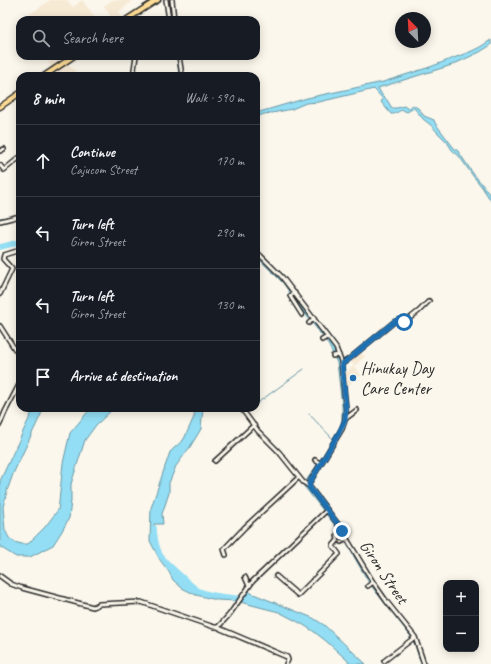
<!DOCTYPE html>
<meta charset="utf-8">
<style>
body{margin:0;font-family:Caveat,sans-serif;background:#242831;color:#f1f3f6}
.controls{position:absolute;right:12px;bottom:12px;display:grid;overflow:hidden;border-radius:8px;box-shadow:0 2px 10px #0003}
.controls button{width:36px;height:36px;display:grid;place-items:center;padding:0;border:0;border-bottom:1px solid #363941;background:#171b24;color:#f1f3f6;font:20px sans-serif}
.compass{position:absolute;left:395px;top:12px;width:36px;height:36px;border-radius:50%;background:#171b24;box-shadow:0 2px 10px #0003;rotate:336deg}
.stop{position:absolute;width:12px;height:12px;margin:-9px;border:3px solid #1f6fb2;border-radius:50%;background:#fff}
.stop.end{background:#1f6fb2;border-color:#fff;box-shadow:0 1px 4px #0008}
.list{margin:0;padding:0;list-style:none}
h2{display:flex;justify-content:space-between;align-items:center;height:52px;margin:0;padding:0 16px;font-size:17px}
h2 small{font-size:13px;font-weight:400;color:#9ea1a6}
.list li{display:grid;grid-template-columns:26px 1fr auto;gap:12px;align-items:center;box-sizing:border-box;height:72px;padding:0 16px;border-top:1px solid #363941}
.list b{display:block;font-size:15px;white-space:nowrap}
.list p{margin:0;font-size:13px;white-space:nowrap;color:#9ea1a6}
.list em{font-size:13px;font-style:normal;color:#9ea1a6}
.icon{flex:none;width:22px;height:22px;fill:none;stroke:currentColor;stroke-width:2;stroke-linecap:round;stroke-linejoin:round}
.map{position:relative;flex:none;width:491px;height:664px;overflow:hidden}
.search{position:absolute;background:#171b24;box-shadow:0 2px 10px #0003;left:16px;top:16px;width:244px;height:44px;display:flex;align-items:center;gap:10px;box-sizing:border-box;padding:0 14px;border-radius:12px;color:#9ea1a6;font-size:15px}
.panel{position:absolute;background:#171b24;box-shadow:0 2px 10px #0003;left:16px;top:72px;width:244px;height:340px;border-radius:12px}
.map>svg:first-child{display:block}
</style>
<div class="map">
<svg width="491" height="664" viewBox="0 0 491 664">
<rect width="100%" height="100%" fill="#fbf7ec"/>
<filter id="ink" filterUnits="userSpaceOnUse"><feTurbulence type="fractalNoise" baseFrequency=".025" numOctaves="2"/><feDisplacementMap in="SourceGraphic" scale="8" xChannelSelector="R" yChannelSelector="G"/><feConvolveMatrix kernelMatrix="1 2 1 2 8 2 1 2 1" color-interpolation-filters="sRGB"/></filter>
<g filter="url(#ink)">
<path fill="#f7ead5" d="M50,0H67L73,7L82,0L97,20H36L30,14Z
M112,0H130L131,2L119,12L123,19L121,20H113L104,6Z
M57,56H71L53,69L48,63Z
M66,63L76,71L72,76H61L54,71Z
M361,352L365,357L354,366L361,375L345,388L344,373L354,366L350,360Z"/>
<path fill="#93def4" stroke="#6996a4" d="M491,40V45L480,52L452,65L378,88L382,95L387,100L392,108H397L404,106L408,109L413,105L419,109L424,116L434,120L435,123L454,148L458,151L472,172L485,188L491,197V201L482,187L473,176L459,156L452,150L447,142L437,132L432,126L423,119L414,108L407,112C399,107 398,115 391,114L381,102L383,99L374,89L319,102L306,103L292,109L272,113L264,114L256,117V113L297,101L307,98L383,82L430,67L472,51L480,47Z
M256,253L278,274L336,350L341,362L344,403L343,422L308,482L307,485L340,530L361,566L376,589L414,637L423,664H421L415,645L412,638L369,583L340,532L303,485L319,462L342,423V406L338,371L337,363L333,354L329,346L320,333L302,310L283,283L256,256Z
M34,408H44L13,474L7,491L3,507L5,530L9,538L14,542L22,544H28L45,527L58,510L59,502L63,463L70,433L91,408H114L96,425L85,440L71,484V501L69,518L62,531L53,545L30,557H16L0,547V481Z
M195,408H203L201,429L190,447L176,466L169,483V493L162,514L163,524H154V535L161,556L175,571L198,591L219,596L242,598L248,590L251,593L313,618L324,625L366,664H350L347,660L326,641L313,631L302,624L279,612L236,601L217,600L196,595L182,588L173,580L169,572L160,560L150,541L151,508L170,452L184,439L194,417Z"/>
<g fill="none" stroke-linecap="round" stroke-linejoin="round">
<path stroke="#6996a4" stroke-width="1" d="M169,0L172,20
M177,56L179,76
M0,218L11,217L20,214
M256,404L304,369
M246,411L250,408
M309,414L333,439"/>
<path stroke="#93def4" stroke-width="5.5" d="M0,247L20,242
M154,528C154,536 157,548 160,555C164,561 193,588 199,591C212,597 231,597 245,599"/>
<g stroke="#2b2b2b" stroke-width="6">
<path id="minor" d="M166,0L169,20
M172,0L174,20
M179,56L182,76
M133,76L136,56
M0,151L4,149
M0,165L4,170L20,157
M0,221L20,216
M256,251L282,277L336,348L341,361L346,409L345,420L342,429L311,480L309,484V486L338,524L373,582L387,602L415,637L424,664
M256,260L260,255
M295,293L290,296L302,315
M0,294L12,269L3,259L4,255L20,250
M309,323L314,318
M0,326L16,351L20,353
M322,340L327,337
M333,356L339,355
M342,364L349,359L394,322L399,320L405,322L419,311L429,301
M241,408L258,431L279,452L303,482L309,486
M345,419L357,410
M0,424L5,412L20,383
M315,460L321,464
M215,461L254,425
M341,542L347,539
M226,555L224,549L245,527L282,493L299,477
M0,576L11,584L22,588L93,607L99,604L141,602L214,627H218L229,615L253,581L327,510
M276,576L298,595L339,554L333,546L338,540L337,535L342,531
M245,577L249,586
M368,586L373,582
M218,627L221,629L287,657L288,660L286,664
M384,661L415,637"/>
</g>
<g stroke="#2b2b2b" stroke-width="7">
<path id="major" d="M126,20L154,2L158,0
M44,76L74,56
M0,107L20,93"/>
</g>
<use href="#minor" stroke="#fbf7ec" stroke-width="3"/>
<use href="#major" stroke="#ffdd96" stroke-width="4"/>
</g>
</g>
<g fill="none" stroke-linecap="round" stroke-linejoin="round" filter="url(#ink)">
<path stroke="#1f6fb2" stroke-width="5" d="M342,531L338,524L310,488L309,484L339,433L345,420L346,409L342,364L349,359L395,321L399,320L404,322"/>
</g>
<circle fill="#1f6fb2" stroke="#fbf7ec" stroke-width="1.5" cx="353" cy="378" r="4"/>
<g text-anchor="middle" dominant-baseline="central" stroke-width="3.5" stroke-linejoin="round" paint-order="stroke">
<g font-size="17" fill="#2b2b2b" stroke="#fbf7ec" text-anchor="start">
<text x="361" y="368">Hinukay Day<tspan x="361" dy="20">Care Center</tspan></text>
</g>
<g font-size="17" fill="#2b2b2b" stroke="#fbf7ec">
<text transform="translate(384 572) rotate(56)">Giron Street</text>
</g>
</g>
</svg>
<div class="controls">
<button>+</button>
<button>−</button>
</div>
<svg class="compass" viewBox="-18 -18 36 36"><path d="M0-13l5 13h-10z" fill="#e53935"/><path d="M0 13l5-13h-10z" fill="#9ea1a6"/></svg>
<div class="stop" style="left:404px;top:322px"></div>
<div class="stop end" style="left:342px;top:531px"></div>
<div class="search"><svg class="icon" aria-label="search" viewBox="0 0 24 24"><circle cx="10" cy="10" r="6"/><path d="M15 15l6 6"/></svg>Search here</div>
<section class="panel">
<h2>8 min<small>Walk · 590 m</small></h2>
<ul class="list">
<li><svg class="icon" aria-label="ahead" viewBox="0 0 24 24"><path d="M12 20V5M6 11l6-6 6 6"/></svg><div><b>Continue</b><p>Cajucom Street</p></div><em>170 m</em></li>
<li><svg class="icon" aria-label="left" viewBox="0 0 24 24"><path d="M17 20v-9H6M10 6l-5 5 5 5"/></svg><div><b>Turn left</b><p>Giron Street</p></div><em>290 m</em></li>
<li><svg class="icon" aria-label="left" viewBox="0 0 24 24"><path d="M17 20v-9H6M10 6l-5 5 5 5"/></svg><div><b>Turn left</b><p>Giron Street</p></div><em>130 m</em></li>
<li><svg class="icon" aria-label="arrive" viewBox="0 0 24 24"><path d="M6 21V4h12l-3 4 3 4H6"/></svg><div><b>Arrive at destination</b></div></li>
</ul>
</section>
</div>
